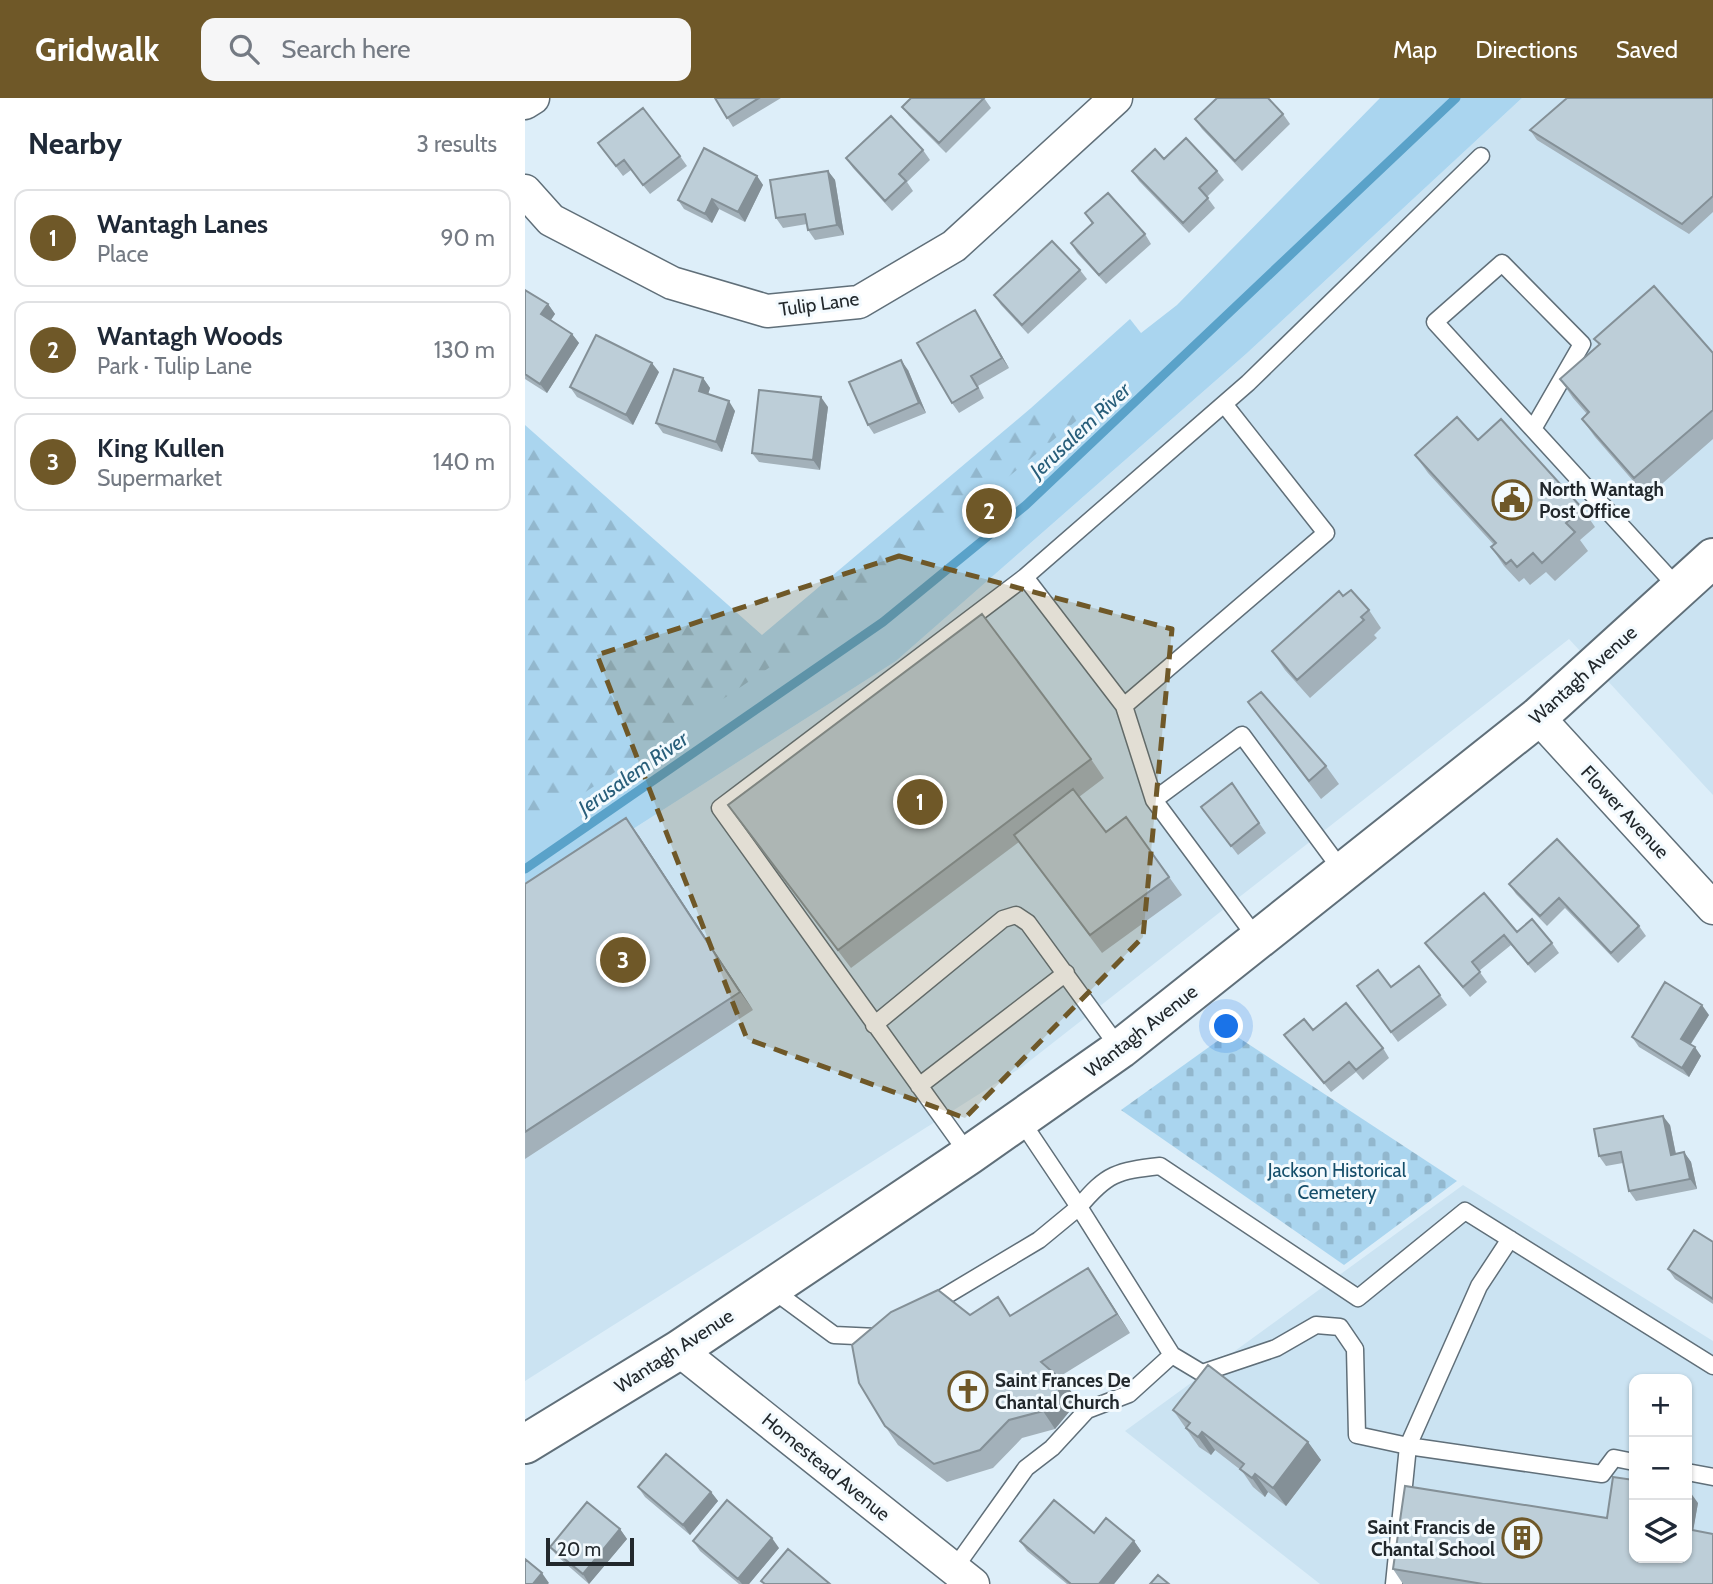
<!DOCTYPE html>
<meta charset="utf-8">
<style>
body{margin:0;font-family:Cabin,sans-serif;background:#f6f6f7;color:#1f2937}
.controls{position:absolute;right:21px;bottom:21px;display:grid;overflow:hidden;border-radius:14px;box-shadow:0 2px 5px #0004}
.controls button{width:63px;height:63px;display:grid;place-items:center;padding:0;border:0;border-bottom:2px solid #e0e1e3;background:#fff;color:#1f2937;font:35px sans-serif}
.scale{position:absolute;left:21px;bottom:18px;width:88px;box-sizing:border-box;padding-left:7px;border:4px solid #22282c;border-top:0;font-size:19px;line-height:24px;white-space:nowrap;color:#22282c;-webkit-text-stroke:5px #f3fafe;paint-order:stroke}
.you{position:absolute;left:702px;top:929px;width:24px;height:24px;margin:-18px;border:5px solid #fff;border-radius:50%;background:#1a73e8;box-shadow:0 0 0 10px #1a73e833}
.badge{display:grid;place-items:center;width:46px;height:46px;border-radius:50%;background:#6f5828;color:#fff;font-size:23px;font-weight:700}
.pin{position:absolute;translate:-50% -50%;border:4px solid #fff;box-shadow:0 2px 7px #0006}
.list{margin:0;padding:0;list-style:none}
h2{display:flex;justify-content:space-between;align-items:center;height:91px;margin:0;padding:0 28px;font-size:30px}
h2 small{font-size:23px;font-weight:400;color:#747a83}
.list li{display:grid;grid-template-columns:46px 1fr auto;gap:21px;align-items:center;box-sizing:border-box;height:98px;margin:0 14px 14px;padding:0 14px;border:2px solid #e0e1e3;border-radius:14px}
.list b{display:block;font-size:26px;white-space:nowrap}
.list p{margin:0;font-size:23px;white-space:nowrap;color:#747a83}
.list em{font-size:23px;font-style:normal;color:#747a83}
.icon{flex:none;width:38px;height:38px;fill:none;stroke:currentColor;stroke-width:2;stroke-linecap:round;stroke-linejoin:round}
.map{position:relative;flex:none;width:1188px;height:1486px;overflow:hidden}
header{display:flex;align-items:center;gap:42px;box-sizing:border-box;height:98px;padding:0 35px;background:#6f5828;color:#fff}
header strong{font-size:33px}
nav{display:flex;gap:38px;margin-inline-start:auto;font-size:24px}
.search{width:490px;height:63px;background:#f6f6f7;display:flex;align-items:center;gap:18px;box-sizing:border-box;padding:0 24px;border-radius:14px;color:#747a83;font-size:26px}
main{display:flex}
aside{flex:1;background:#fff}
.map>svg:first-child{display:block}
</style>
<header>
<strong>Gridwalk</strong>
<div class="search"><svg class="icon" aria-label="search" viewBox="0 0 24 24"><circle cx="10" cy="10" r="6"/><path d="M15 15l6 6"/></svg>Search here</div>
<nav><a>Map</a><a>Directions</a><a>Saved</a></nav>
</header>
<main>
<aside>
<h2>Nearby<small>3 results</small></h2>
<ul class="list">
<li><span class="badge">1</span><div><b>Wantagh Lanes</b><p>Place</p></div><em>90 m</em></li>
<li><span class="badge">2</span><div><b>Wantagh Woods</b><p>Park · Tulip Lane</p></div><em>130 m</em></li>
<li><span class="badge">3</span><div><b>King Kullen</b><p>Supermarket</p></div><em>140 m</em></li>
</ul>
</aside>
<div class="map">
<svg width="1188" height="1486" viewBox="0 0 1188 1486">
<defs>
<pattern id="forest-firs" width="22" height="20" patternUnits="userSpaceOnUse" patternTransform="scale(1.75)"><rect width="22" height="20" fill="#aad5ef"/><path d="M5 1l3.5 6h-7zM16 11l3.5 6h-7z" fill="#92b7cd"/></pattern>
<pattern id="cemetery-stones" width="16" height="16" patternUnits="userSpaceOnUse" patternTransform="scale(1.75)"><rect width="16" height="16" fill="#aad5ef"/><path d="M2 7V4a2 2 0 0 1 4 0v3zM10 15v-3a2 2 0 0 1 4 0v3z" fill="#92b7cd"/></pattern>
</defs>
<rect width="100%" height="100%" fill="#ddeef9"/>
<path fill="#cbe3f2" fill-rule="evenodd" d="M997,0H1188V697L1044,541L497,969L0,1283V800L371,563L721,256Z
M938,1087L1188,1243V1486H795L600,1333ZM1109,1281H1162V1460H1109Z"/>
<path fill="#aad5ef" d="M855,0H997L721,256L371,563L0,800V327L237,537L506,310L605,221L616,235L652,207Z"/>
<path fill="url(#forest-firs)" d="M511,313L562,314L291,538L0,735V340L229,544L255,538Z"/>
<path fill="url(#cemetery-stones)" d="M705,934L932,1083L819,1167L596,1012Z"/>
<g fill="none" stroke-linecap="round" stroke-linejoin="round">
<path stroke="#5aa2c9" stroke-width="9" d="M0,771L358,524L501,407L931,0"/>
<g stroke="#606f79" stroke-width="19">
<path id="lane" d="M1008,331L1057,246L977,165L910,224L1154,491
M500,479L599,608L801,435L699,306
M599,608L629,702L733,842
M629,702L717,637L818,774
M349,927L478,821L491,817L503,825L595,951
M394,988L541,875
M495,1021L554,1109C582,1075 592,1073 635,1068L833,1200L940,1113L1188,1268
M444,1057L195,710L500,479L723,285L956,58
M245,1190L309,1237L352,1239L356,1237
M402,1209L514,1142L554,1109L647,1257L604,1296L562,1312L527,1350L501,1370L429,1471
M647,1257L677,1275L751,1250L791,1227L815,1229L830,1251L832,1337L883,1348L1077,1376L1089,1360L1109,1364
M1162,1374L1188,1379
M869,1486L883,1348L954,1188L985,1141"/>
</g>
<g stroke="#606f79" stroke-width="35">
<path id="street" d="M0,5L8,0
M0,93L26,122L147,185L242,213L334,204L429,148L591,0
M1013,619L1188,810
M154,1252L448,1486"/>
</g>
<g stroke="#606f79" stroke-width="42">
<path id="secondary" d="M0,1346L154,1252L444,1057L595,951L1013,619L1188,460"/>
</g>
<use href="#lane" stroke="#fff" stroke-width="16"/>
<use href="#street" stroke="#fff" stroke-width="32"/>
<use href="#secondary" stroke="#fff" stroke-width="38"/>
</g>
<path fill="#a3b1ba" d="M190,0H256L208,29Z
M459,0L466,10L421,55L384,18L377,9Z
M1188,0V114L1164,136L1012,42L1005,32Z
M758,16L765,26L717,73L677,31L670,21Z
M73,45L155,58L162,68L125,96L106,72L98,78Z
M398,52L405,62L382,84L388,93L367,113L328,70L321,60Z
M639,61L692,73L699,82L682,99L690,110L664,135L614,83L607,73Z
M303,73L310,82L319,137L290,142L283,132L282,126L258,130L251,120Z
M232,78L238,87L220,124L194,111L187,125L159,111L153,102Z
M560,115L620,136L626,146L581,186L552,155L546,145L567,126Z
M555,172L562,181L503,236L476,207L469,197Z
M0,192L23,206L30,216L26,222L47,236L54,245L22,295L0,281Z
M450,212L456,222L484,270L453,288L459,300L434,315L427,305Z
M1069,241L1188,255V341L1122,399L1070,339L1057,321L1062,316L1048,300L1035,281L1074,247Z
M383,272L401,315L349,336L343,327Z
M134,274L108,327L52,299L45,289Z
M178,280L185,290L183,296L210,313L197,354L138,335L131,325Z
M303,309L295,372L234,364L227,355Z
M953,342L1057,410L1070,429L1055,442L1063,453L1030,483L1021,474L1005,487L999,480L994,484L979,468L966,449L969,447L903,375L890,357Z
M818,498L844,512L856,530L849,537L852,540L785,600L760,572L747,553Z
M723,604L801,668L814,686L796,701Z
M566,661L579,680L554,699L581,734L601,719L657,797L577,855L494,744L326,870L203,707Z
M707,685L741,735L713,757L676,709Z
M114,738L228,912L0,1061V786Z
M1032,741L1114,828L1121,838L1093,865L1040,810L1022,828L991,796L984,786Z
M992,834L1027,845L1034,855L1010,875L986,847L954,873L962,884L945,899L900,845Z
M894,868L922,907L873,944L832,888L866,889Z
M1184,917L1166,946L1176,958L1164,979L1114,949L1107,939Z
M788,932L858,950L864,960L838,982L831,974L806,994L759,937Z
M1145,1027L1151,1056L1159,1054L1166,1064L1172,1091L1111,1103L1104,1093L1098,1065L1081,1068L1074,1058Z
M1188,1144V1206L1150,1181L1143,1171Z
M575,1188L605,1235L534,1279L553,1303L530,1331L497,1340L468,1370L422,1384L373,1347L360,1328L445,1217L486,1218Z
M648,1312L783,1344L796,1362L761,1408L743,1394L740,1399L728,1389L717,1373L690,1352L686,1357L674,1349Z
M113,1389L186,1394L193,1403L165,1437L120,1399Z
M1173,1405L1168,1432L1188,1486H878L868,1471L1082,1420Z
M95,1431L102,1441L64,1486L32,1458L25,1449Z
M569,1435L609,1443L616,1453L589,1486H542L502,1453L495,1443Z
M168,1443L254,1450L224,1486H214L175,1453Z"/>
<path fill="#849097" d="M303,73L310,82L319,137L312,127Z
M232,78L238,87L220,124L213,114Z
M187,101L194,111L187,125L180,116Z
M23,206L30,216L23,226L16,216Z
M450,212L456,222L484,270L477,260Z
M47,236L54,245L22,295L15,286Z
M376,262L383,272L401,315L394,305Z
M127,265L134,274L108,327L101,317Z
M178,280L185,290L181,303L174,293Z
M296,299L303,309L295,372L288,362Z
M204,303L210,313L197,354L191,344Z
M101,720L114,738L228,912L215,894Z
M1177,907L1184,917L1163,950L1156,941Z
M1170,949L1176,958L1164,979L1157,970Z
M1138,1018L1145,1027L1153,1067L1146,1057Z
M1159,1054L1166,1064L1172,1091L1165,1081Z
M563,1170L575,1188L605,1235L592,1216Z
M540,1285L553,1303L530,1331L518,1313Z
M677,1334L690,1352L686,1357L673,1339Z
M783,1344L796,1362L761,1408L748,1390Z
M730,1376L743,1394L740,1399L727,1380Z
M1163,1391L1173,1405L1166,1445L1162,1438V1398Z
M186,1394L193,1403L165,1437L158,1427Z
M95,1431L102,1441L64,1486L58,1476Z
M247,1440L254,1450L224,1486H217L213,1481Z
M609,1443L616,1453L589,1486H574Z
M17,1475L24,1485L23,1486H8Z"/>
<path fill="#bdced8" stroke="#849097" stroke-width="2" d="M190,0H234L202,20Z
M386,0H459L414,45L377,9Z
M692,0H743L758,16L710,63L670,21Z
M1042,0H1188V98L1157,126L1005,32Z
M118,10L155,58L118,87L99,62L91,68L73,45Z
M366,18L398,52L374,76L381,83L360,103L321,60Z
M661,40L692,73L674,90L683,100L658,125L607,73L630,51L639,61Z
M179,50L232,78L213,114L187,101L180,116L153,102Z
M303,73L312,127L283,132L280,116L251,120L245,82Z
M583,95L620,136L574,177L546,145L568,125L560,115Z
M527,143L555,172L497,227L469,197Z
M1129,188L1188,255V312L1109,380L1057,321L1064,314L1035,281L1075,246L1069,241Z
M0,192L23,206L16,216L47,236L15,286L0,276Z
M450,212L477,260L446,278L453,290L427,305L392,245Z
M71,237L127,265L101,317L45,289Z
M376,262L394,305L343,327L324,284Z
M149,271L178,280L174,293L204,303L191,344L131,325Z
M234,292L296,299L288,362L227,355Z
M932,319L953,342L976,321L1057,410L1041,425L1050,434L1017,465L1008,455L992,469L986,462L981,466L966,449L971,445L890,357Z
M826,492L844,512L836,519L839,522L772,582L747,553L814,493L818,498Z
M457,516L566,661L313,852L203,707Z
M736,594L801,668L784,683L723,604Z
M707,685L734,725L706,748L676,709Z
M548,691L581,734L601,719L644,779L565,837L489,737Z
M101,720L215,894L0,1034V786Z
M1032,741L1114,828L1086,855L1034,800L1015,818L984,786Z
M959,795L992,834L1007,821L1027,845L1003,866L979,837L947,864L955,874L938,889L900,845Z
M894,868L915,897L866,934L832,888L853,872L866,889Z
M1140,884L1177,907L1156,941L1170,949L1157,970L1107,939Z
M821,905L858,950L831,972L824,964L799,985L759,937L779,921L788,932Z
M1138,1018L1146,1057L1159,1054L1165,1081L1104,1093L1096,1054L1074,1058L1069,1031Z
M1169,1132L1188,1144V1201L1143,1171Z
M563,1170L592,1216L516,1264L540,1285L518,1313L484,1322L455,1352L409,1366L360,1328L334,1285L327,1247L366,1214L413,1192L445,1217L473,1199L485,1218Z
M683,1267L783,1344L748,1390L730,1376L727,1380L715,1371L719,1366L677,1334L673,1339L661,1330L665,1325L648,1312Z
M141,1356L186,1394L158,1427L113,1389Z
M1088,1379L1109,1382V1460H1162V1431L1188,1436V1486H958L868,1471L880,1388L1082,1420Z
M202,1402L247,1440L213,1481L168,1443Z
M529,1402L569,1435L581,1420L609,1443L574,1486H546L495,1443Z
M62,1404L95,1431L58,1476L25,1449Z
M263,1451L305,1486H240L236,1483Z
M0,1461L17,1475L8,1486H0Z
M633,1477L644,1486H625Z"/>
<path fill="#6f5828" fill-opacity="0.2" stroke="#6f5828" stroke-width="5" stroke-dasharray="14 9" stroke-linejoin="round" d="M374,458L647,531L618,839L440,1020L222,941L72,557Z"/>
<defs>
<g id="civic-ring" transform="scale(2.0125)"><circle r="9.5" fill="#f3fafe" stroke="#6f5828" stroke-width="1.5"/><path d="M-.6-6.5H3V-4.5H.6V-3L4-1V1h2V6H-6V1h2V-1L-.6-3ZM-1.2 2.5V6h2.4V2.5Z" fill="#6f5828"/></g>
<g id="church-ring" transform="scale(2.0125)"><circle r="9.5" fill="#f3fafe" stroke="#6f5828" stroke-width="1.5"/><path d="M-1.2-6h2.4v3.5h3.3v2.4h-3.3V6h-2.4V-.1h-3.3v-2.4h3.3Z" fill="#6f5828"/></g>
<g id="building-ring" transform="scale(2.0125)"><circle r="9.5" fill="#f3fafe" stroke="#6f5828" stroke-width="1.5"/><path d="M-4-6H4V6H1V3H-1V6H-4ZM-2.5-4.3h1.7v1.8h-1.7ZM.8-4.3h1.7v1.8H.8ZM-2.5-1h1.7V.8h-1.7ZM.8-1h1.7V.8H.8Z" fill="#6f5828"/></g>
</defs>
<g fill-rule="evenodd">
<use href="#civic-ring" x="987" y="402"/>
<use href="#church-ring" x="443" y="1293"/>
<use href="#building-ring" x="997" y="1440"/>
</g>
<g text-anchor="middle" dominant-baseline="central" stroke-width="6" stroke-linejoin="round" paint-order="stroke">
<g font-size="19" fill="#22282c" stroke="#f3fafe">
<text transform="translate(294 206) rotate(-8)">Tulip Lane</text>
<text transform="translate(1058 577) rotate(-42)">Wantagh Avenue</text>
<text transform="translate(1100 714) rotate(47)">Flower Avenue</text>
<text transform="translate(616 933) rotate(-38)">Wantagh Avenue</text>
<text transform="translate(149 1253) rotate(-33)">Wantagh Avenue</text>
<text transform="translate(301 1369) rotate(39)">Homestead Avenue</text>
</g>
<g font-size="19" font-weight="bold" fill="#22282c" stroke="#f3fafe" text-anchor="start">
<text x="1014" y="391">North Wantagh<tspan x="1014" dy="22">Post Office</tspan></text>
<text x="470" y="1282">Saint Frances De<tspan x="470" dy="22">Chantal Church</tspan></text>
<text x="970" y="1429" text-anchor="end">Saint Francis de<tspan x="970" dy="22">Chantal School</tspan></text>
</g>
<g font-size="19" fill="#154e6a" stroke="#f3fafe">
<text x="812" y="1072">Jackson Historical<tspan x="812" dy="22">Cemetery</tspan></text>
</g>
<g font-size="21" font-style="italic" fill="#285e7a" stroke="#f3fafe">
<text transform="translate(555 332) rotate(-43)">Jerusalem River</text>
<text transform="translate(108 675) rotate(-35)">Jerusalem River</text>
</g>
</g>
</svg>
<div class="controls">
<button>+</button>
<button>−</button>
<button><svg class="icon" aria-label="layers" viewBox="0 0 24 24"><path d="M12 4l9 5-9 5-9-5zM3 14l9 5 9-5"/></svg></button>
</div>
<div class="scale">20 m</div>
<div class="you"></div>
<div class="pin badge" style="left:395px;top:704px">1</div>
<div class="pin badge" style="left:464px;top:413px">2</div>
<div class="pin badge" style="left:98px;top:862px">3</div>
</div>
</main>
